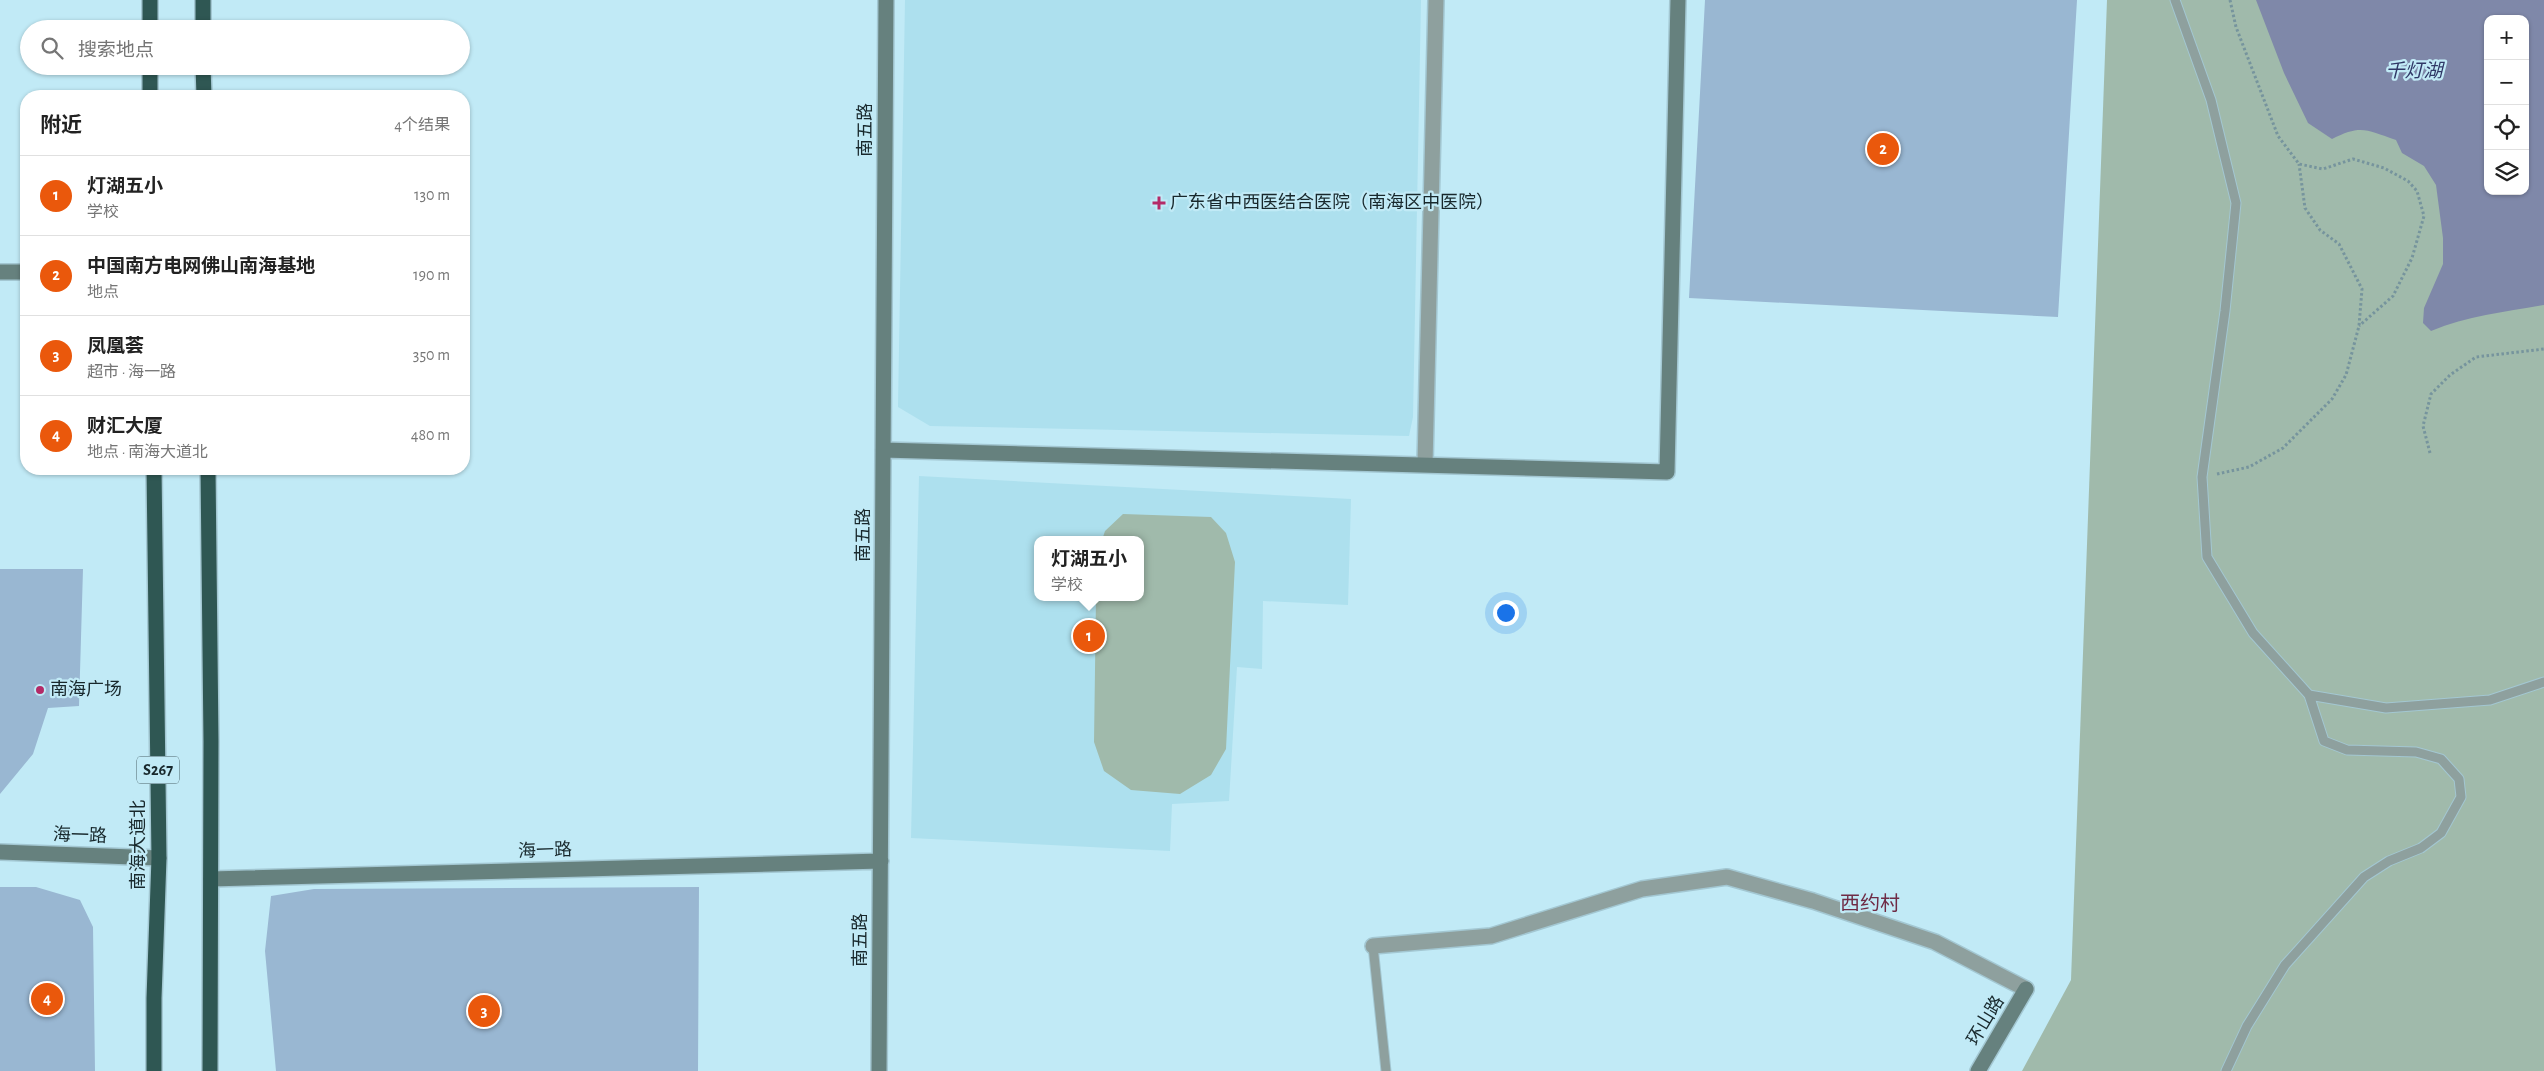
<!DOCTYPE html>
<html lang="zh">
<meta charset="utf-8">
<style>
body{margin:0;font-family:"Alegreya Sans","Noto Sans SC",sans-serif;background:#f6f6f6;color:#222}
.controls{position:absolute;right:15px;top:15px;display:grid;overflow:hidden;border-radius:10px;box-shadow:0 1px 4px #0004}
.controls button{width:45px;height:45px;display:grid;place-items:center;padding:0;border:0;border-bottom:1px solid #e0e0e0;background:#fff;color:#222;font:25px sans-serif}
.you{position:absolute;left:1505px;top:612px;width:18px;height:18px;margin:-12px;border:4px solid #fff;border-radius:50%;background:#1a73e8;box-shadow:0 0 0 8px #1a73e833}
.badge{display:grid;place-items:center;width:32px;height:32px;border-radius:50%;background:#ea580c;color:#fff;font-size:16px;font-weight:700}
.pin{position:absolute;translate:-50% -50%;border:2px solid #fff;box-shadow:0 1px 5px #0006}
.popup{position:absolute;left:1034px;top:536px;width:110px;height:65px;box-sizing:border-box;display:grid;place-content:center;border-radius:10px;background:#fff;filter:drop-shadow(0 1px 4px #0005);font-size:16px;white-space:nowrap;color:#767676}
.popup b{font-size:19px;color:#222}
.popup::after{content:'';position:absolute;left:50%;top:100%;margin-left:-10px;border:10px solid transparent;border-top-color:#fff}
.list{margin:0;padding:0;list-style:none}
h2{display:flex;justify-content:space-between;align-items:center;height:65px;margin:0;padding:0 20px;font-size:21px}
h2 small{font-size:16px;font-weight:400;color:#767676}
.list li{display:grid;grid-template-columns:32px 1fr auto;gap:15px;align-items:center;box-sizing:border-box;height:80px;padding:0 20px;border-top:1px solid #e0e0e0}
.list b{display:block;font-size:19px;white-space:nowrap}
.list p{margin:0;font-size:16px;white-space:nowrap;color:#767676}
.list em{font-size:16px;font-style:normal;color:#767676}
.icon{flex:none;width:28px;height:28px;fill:none;stroke:currentColor;stroke-width:2;stroke-linecap:round;stroke-linejoin:round}
.map{position:relative;flex:none;width:2544px;height:1071px;overflow:hidden}
.search{position:absolute;background:#fff;box-shadow:0 1px 4px #0004;left:20px;top:20px;width:450px;height:55px;display:flex;align-items:center;gap:12px;box-sizing:border-box;padding:0 18px;border-radius:28px;color:#767676;font-size:19px}
.panel{position:absolute;background:#fff;box-shadow:0 1px 4px #0004;left:20px;top:90px;width:450px;height:385px;border-radius:20px}
.map>svg:first-child{display:block}
</style>
<div class="map">
<svg width="2544" height="1071" viewBox="0 0 2544 1071">
<rect width="100%" height="100%" fill="#c1eaf6"/>
<path fill="#ade0ee" fill-rule="evenodd" d="M905,0H1421L1413,417L1409,436L930,426L898,407Z
M919,476L1351,499L1348,605L1263,601L1262,669L1237,667L1229,801L1172,804L1170,851L911,838ZM1038,540H1140V597H1038Z"/>
<path fill="#a0baab" fill-rule="evenodd" d="M2107,0H2544V1071H2022L2071,980ZM2488,19H2525V191H2488Z
M1123,514L1211,517L1226,533L1235,562L1226,749L1211,775L1180,794L1131,790L1104,771L1094,742L1096,597H1140V540H1102L1105,531Z"/>
<path fill="#7f88a9" fill-rule="evenodd" d="M2256,0H2544V305C2505,312 2468,316 2431,331L2423,323L2424,308L2443,264V238L2436,185L2424,166L2402,153L2396,140C2367,130 2361,124 2332,139L2308,123L2284,73ZM2488,19H2525V191H2488Z"/>
<path fill="#99b7d2" d="M1705,0H2077L2058,317L1689,298Z
M0,569H83L79,706L48,708L33,754L0,794Z
M0,887H36L80,900L93,927L95,1071H0Z
M699,887L698,1071H276L265,951L271,896L314,889Z"/>
<g fill="none" stroke-linecap="round" stroke-linejoin="round">
<g stroke="#a3c7d2" stroke-width="11">
<path id="lane" d="M2175,0L2211,100L2236,203L2225,311L2202,477L2207,557L2253,633L2309,695L2386,708L2490,700L2544,682
M1373,946L1386,1071
M2226,1071L2247,1026L2285,965L2364,877L2389,861L2421,848L2441,833L2461,797L2459,779L2441,759L2416,752L2347,750L2324,741L2309,695"/>
</g>
<g stroke="#a3c7d2" stroke-width="18">
<path id="street" d="M1425,464L1436,0
M1373,946L1491,936L1642,889L1727,877L1813,901L1935,942L2026,989"/>
</g>
<g stroke="#a3c7d2" stroke-width="18">
<path id="secondary" d="M0,272H26
M883,450L1667,472L1678,0
M0,852L159,858
M211,879L881,861
M879,1071L886,0
M1978,1071L2026,989"/>
</g>
<g stroke="#a3c7d2" stroke-width="18">
<path id="highway" d="M203,0V29
M150,29V0
M150,66V96
M203,66L204,96
M208,469L211,741L210,1071
M154,1071V998L159,858L154,469"/>
</g>
<path stroke="#76949d" stroke-width="3" stroke-dasharray="2.5 2.5" stroke-linecap="butt" d="M2230,0L2236,27L2278,136L2299,164L2323,169L2353,159L2384,168L2408,181L2417,191L2424,216L2412,258L2393,296L2359,326
M2430,453L2423,426L2431,394L2450,375L2476,357L2544,349
M2217,474L2249,467L2283,448L2332,399L2346,375L2359,326L2362,289L2339,244L2320,230L2305,208L2299,164"/>
<use href="#lane" stroke="#8ea09e" stroke-width="9"/>
<use href="#street" stroke="#8ea09e" stroke-width="15"/>
<use href="#secondary" stroke="#66817e" stroke-width="15"/>
<use href="#highway" stroke="#2f5753" stroke-width="15"/>
</g>
<g fill="#b42a67" stroke="#c1eaf6" stroke-width="2">
<path d="M1156.5 195.5h5v5h5v5h-5v5h-5v-5h-5v-5h5z"/>
<circle cx="40" cy="690" r="5"/>
</g>
<g text-anchor="middle" dominant-baseline="central" stroke-width="4.5" stroke-linejoin="round" paint-order="stroke">
<rect fill="#c1eaf6" stroke="#4b6269" stroke-width="1" x="137" y="756.5" width="42" height="27" rx="4"/>
<g font-size="16" font-weight="bold" fill="#18282c">
<text x="158" y="770">S267</text>
</g>
<g font-size="18" fill="#18282c" stroke="#c1eaf6">
<text transform="translate(866 130) rotate(-90)">南五路</text>
<text transform="translate(864 535) rotate(-90)">南五路</text>
<text transform="translate(80 836) rotate(2)">海一路</text>
<text transform="translate(139 845) rotate(-90)">南海大道北</text>
<text transform="translate(545 851) rotate(-2)">海一路</text>
<text transform="translate(861 940) rotate(-90)">南五路</text>
<text transform="translate(1986 1021) rotate(-59)">环山路</text>
</g>
<g font-size="18" fill="#18282c" stroke="#c1eaf6" text-anchor="start">
<text x="1170" y="203">广东省中西医结合医院（南海区中医院）</text>
<text x="50" y="690">南海广场</text>
</g>
<g font-size="19" font-style="italic" fill="#303866" stroke="#c1eaf6">
<text x="2414" y="71">千灯湖</text>
</g>
<g font-size="20" fill="#6f2b45" stroke="#c1eaf6">
<text x="1870" y="904">西约村</text>
</g>
</g>
</svg>
<div class="controls">
<button>+</button>
<button>−</button>
<button><svg class="icon" aria-label="locate" viewBox="0 0 24 24"><circle cx="12" cy="12" r="6"/><path d="M12 2v4M12 18v4M2 12h4M18 12h4"/></svg></button>
<button><svg class="icon" aria-label="layers" viewBox="0 0 24 24"><path d="M12 4l9 5-9 5-9-5zM3 14l9 5 9-5"/></svg></button>
</div>
<div class="you"></div>
<div class="pin badge" style="left:1089px;top:636px">1</div>
<div class="popup"><b>灯湖五小</b>学校</div>
<div class="pin badge" style="left:1883px;top:149px">2</div>
<div class="pin badge" style="left:484px;top:1011px">3</div>
<div class="pin badge" style="left:47px;top:999px">4</div>
<div class="search"><svg class="icon" aria-label="search" viewBox="0 0 24 24"><circle cx="10" cy="10" r="6"/><path d="M15 15l6 6"/></svg>搜索地点</div>
<section class="panel">
<h2>附近<small>4个结果</small></h2>
<ul class="list">
<li><span class="badge">1</span><div><b>灯湖五小</b><p>学校</p></div><em>130 m</em></li>
<li><span class="badge">2</span><div><b>中国南方电网佛山南海基地</b><p>地点</p></div><em>190 m</em></li>
<li><span class="badge">3</span><div><b>凤凰荟</b><p>超市 · 海一路</p></div><em>350 m</em></li>
<li><span class="badge">4</span><div><b>财汇大厦</b><p>地点 · 南海大道北</p></div><em>480 m</em></li>
</ul>
</section>
</div>
